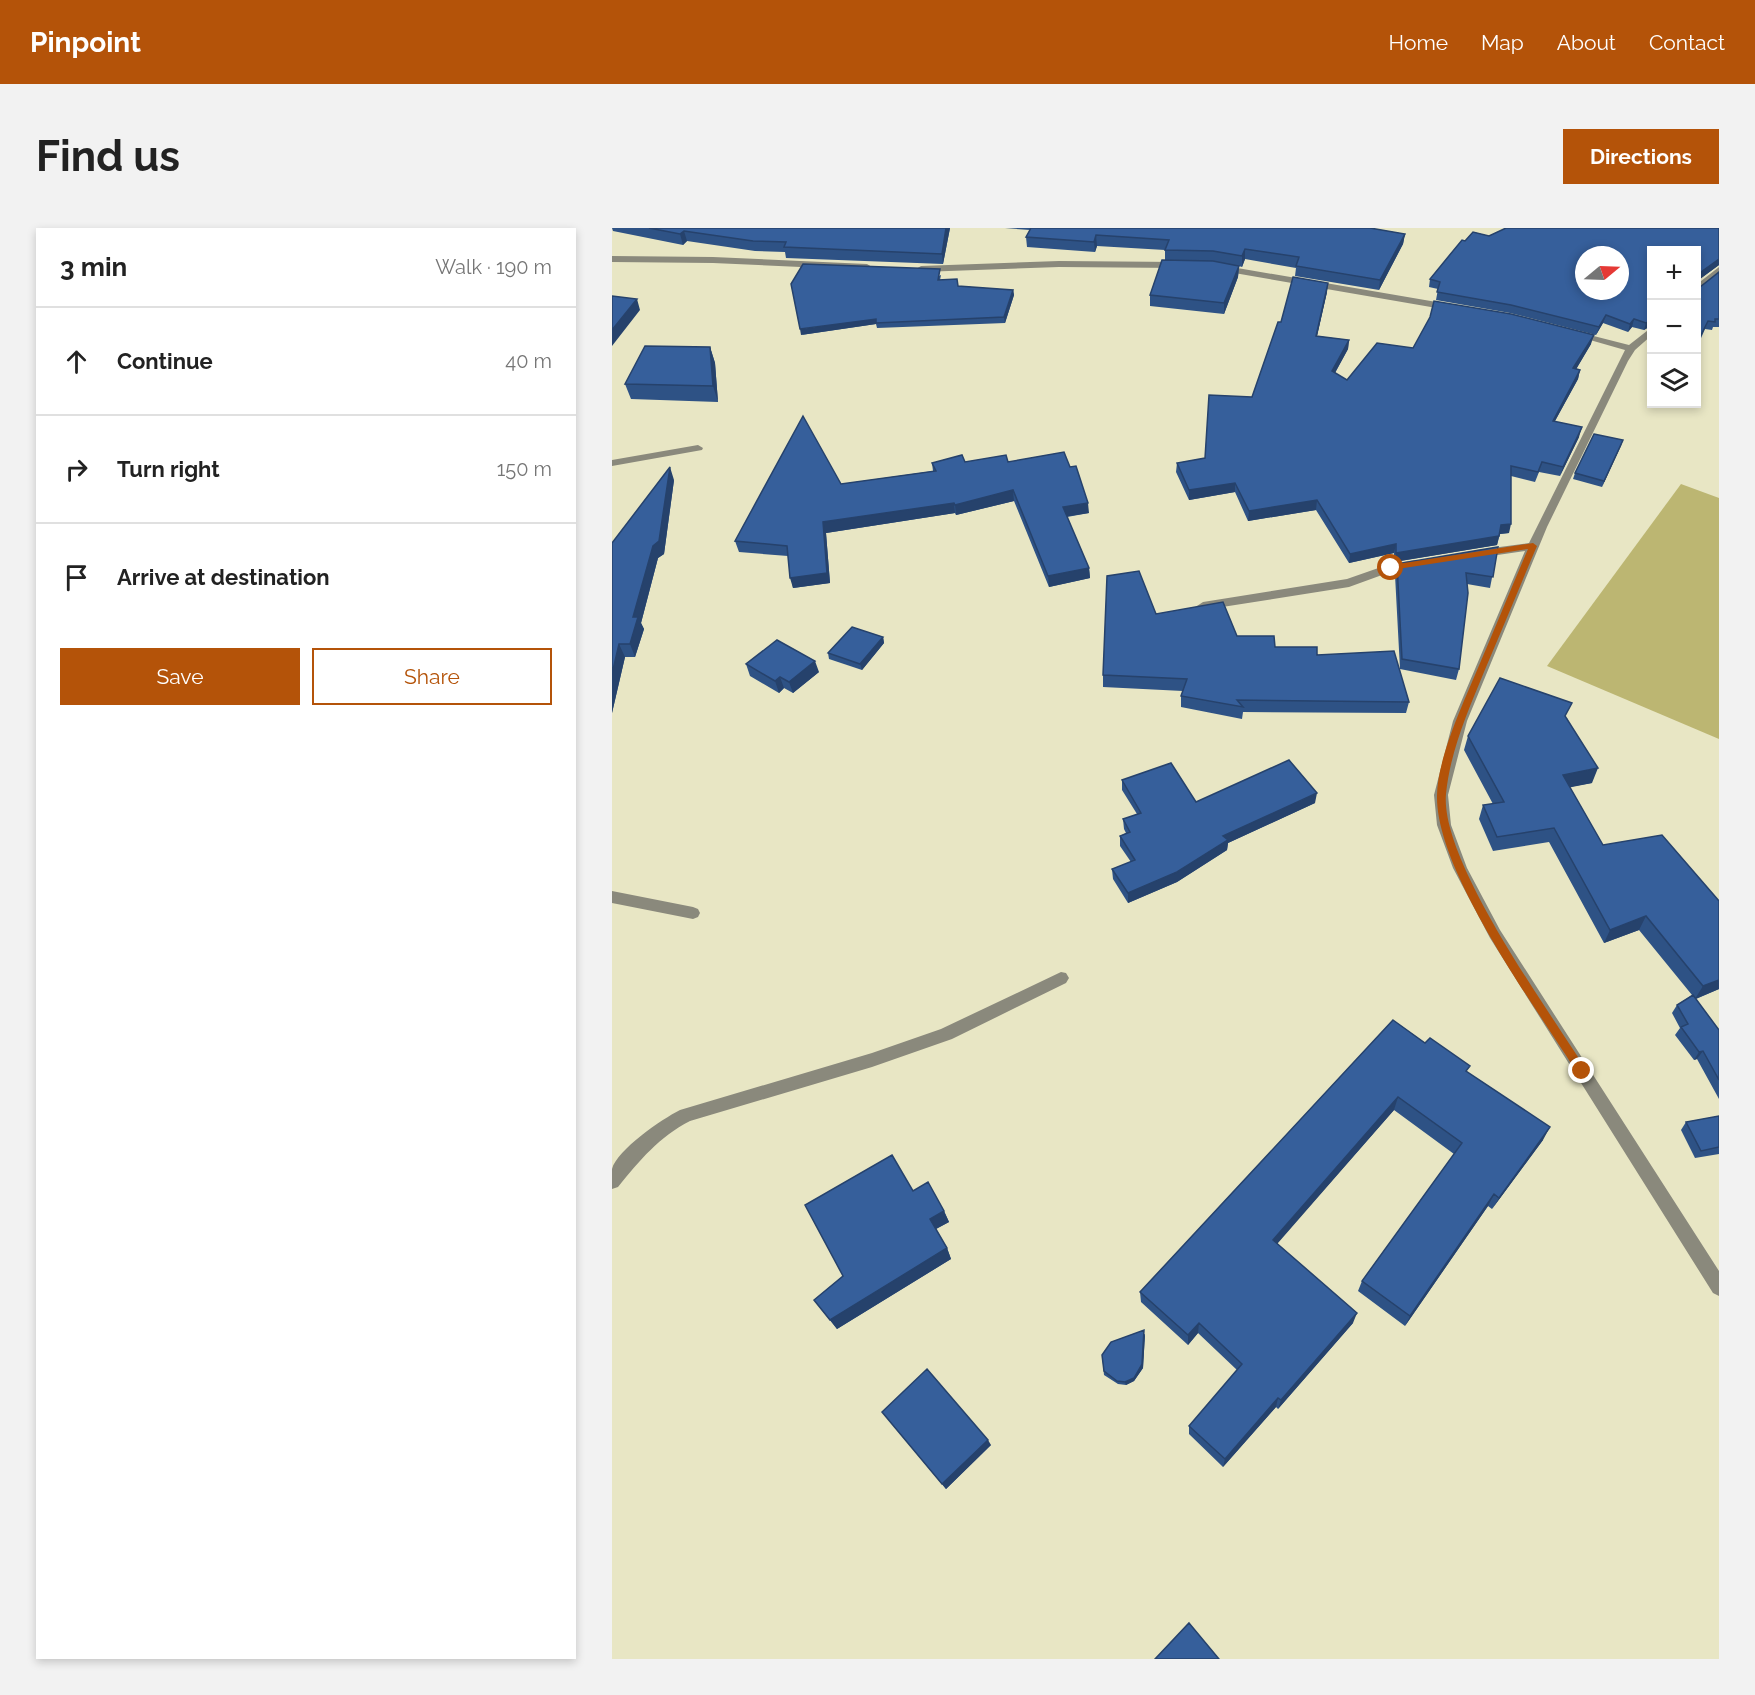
<!DOCTYPE html>
<meta charset="utf-8">
<style>
body{margin:0;font-family:Raleway,sans-serif;background:#f2f2f2;color:#222}
.controls{position:absolute;right:18px;top:18px;display:grid;overflow:hidden;border-radius:0px;box-shadow:0 3px 9px #0003}
.controls button{width:54px;height:54px;display:grid;place-items:center;padding:0;border:0;border-bottom:2px solid #e0e0e0;background:#fff;color:#222;font:30px sans-serif}
.compass{position:absolute;left:963px;top:18px;width:54px;height:54px;border-radius:50%;background:#fff;box-shadow:0 3px 9px #0003;rotate:71deg}
.stop{position:absolute;width:18px;height:18px;margin:-14px;border:4px solid #b45309;border-radius:50%;background:#fff}
.stop.end{background:#b45309;border-color:#fff;box-shadow:0 2px 6px #0008}
.list{margin:0;padding:0;list-style:none}
h2{display:flex;justify-content:space-between;align-items:center;height:78px;margin:0;padding:0 24px;font-size:26px}
h2 small{font-size:20px;font-weight:400;color:#767676}
.list li{display:grid;grid-template-columns:39px 1fr auto;gap:18px;align-items:center;box-sizing:border-box;height:108px;padding:0 24px;border-top:2px solid #e0e0e0}
.list b{display:block;font-size:22px;white-space:nowrap}
.list em{font-size:20px;font-style:normal;color:#767676}
.actions{display:flex;gap:12px;padding:18px 24px}
.actions a{flex:1;padding:14px 0;border:2px solid #b45309;border-radius:0px;text-align:center;font-size:21px;color:#b45309}
.actions .main{background:#b45309;color:#fff}
.icon{flex:none;width:33px;height:33px;fill:none;stroke:currentColor;stroke-width:2;stroke-linecap:round;stroke-linejoin:round}
.map{position:relative;flex:none;width:1107px;height:1431px;overflow:hidden;border-radius:0px}
header{display:flex;align-items:center;gap:36px;box-sizing:border-box;height:84px;padding:0 30px;background:#b45309;color:#fff}
header strong{font-size:28px}
nav{display:flex;gap:33px;margin-inline-start:auto;font-size:21px}
.intro{display:flex;align-items:center;justify-content:space-between;box-sizing:border-box;height:144px;padding:0 36px}
h1{margin:0;font-size:42px}
.button{padding:15px 27px;border-radius:0px;background:#b45309;color:#fff;font-size:21px;font-weight:700}
main{display:flex;gap:36px;padding:0 36px}
aside{flex:1;background:#fff;border-radius:0px;box-shadow:0 3px 9px #0003}
.map>svg:first-child{display:block}
</style>
<header>
<strong>Pinpoint</strong>
<nav><a>Home</a><a>Map</a><a>About</a><a>Contact</a></nav>
</header>
<div class="intro"><h1>Find us</h1><a class="button">Directions</a></div>
<main>
<aside>
<h2>3 min<small>Walk · 190 m</small></h2>
<ul class="list">
<li><svg class="icon" aria-label="ahead" viewBox="0 0 24 24"><path d="M12 20V5M6 11l6-6 6 6"/></svg><div><b>Continue</b></div><em>40 m</em></li>
<li><svg class="icon" aria-label="right" viewBox="0 0 24 24"><path d="M7 20v-9h11M14 6l5 5-5 5"/></svg><div><b>Turn right</b></div><em>150 m</em></li>
<li><svg class="icon" aria-label="arrive" viewBox="0 0 24 24"><path d="M6 21V4h12l-3 4 3 4H6"/></svg><div><b>Arrive at destination</b></div></li>
</ul>
<div class="actions"><a class="main">Save</a><a>Share</a></div>
</aside>
<div class="map">
<svg width="1107" height="1431" viewBox="0 0 1107 1431">
<rect width="100%" height="100%" fill="#e8e6c4"/>
<path fill="#bcb672" d="M1069,256L1107,270V511L935,438Z"/>
<g fill="none" stroke-linecap="round" stroke-linejoin="round">
<path fill="#8a897c" fill-rule="evenodd" d="M0,28L101,29L255,36L260,39L255,42L101,35L0,34Z
M447,33L567,34L572,37L567,40L447,39L309,44L304,41L309,38Z
M608,37L842,77L847,80L842,83L605,42V38Z
M1107,39V47L1084,65V57Z
M1040,99V107L1023,122L1016,133L935,299L855,493L836,567L839,597L855,640L888,702L1107,1043V1068L1101,1065L878,710L841,640L825,597L822,567L841,493L913,323L865,330L859,326L865,322L917,315L1013,122L957,106L962,103L1017,117Z
M86,217L91,220L90,222L0,238V232Z
M803,332L807,333V339L781,343L737,359L591,382L585,378L591,374L735,351L775,337Z
M0,663L81,679L86,681L88,685L86,689L81,691L0,675Z
M449,744L454,745L457,750L454,755L340,811L260,839L78,893C47,909 28,932 6,959L0,961C0,955 0,947 0,941C5,922 50,891 68,882L260,825L329,801Z"/>
</g>
<path fill="#2e5285" fill-rule="evenodd" d="M0,0H338L331,36L174,30L173,24L143,23L75,13L71,17L1,3Z
M393,0H758L793,6L791,16L767,62L683,48L684,40L633,31L630,39L627,38L626,49L612,86L538,78V67L553,33V22L485,18L483,24L415,19L414,9L418,2Z
M894,0H1107V37L1085,53V59H1088L1107,44V99H1101L1100,102L1093,101L1086,117H1084V22H1040V97L1032,102L1020,99L1016,104L991,95L984,107L898,85L824,72L826,61L817,59L818,51L850,12L853,13L861,4L877,8ZM972,27H1008V63H972Z
M329,47L328,52L346,58L401,62L402,67L393,95L265,100L264,96L189,107Z
M715,64L705,108L737,112L736,121L723,145L735,152L801,120L979,116L964,141L968,142L966,151L943,193L967,209L948,248L927,244L923,254L899,248L897,305L888,306L885,317L782,334V325L737,335L704,282L636,293L623,264L577,272L564,244L565,235L593,230L640,169L669,94Z
M98,119L103,135L106,174L19,171L13,156Z
M1011,212L990,259L961,251L963,245Z
M396,234L477,285L455,289L477,340L478,350L437,359L402,273L344,287L343,285L214,305L218,355L181,360L176,328L127,324L123,313L229,256L321,243L320,235Z
M62,252L52,326L46,330L29,395L32,401L23,429H13L0,485V315Z
M886,319L878,360L855,356L847,441L844,452L788,441L783,347L785,336Z
M544,386L663,419L705,427L797,474L794,485L631,484L630,491L569,479V468L571,463L491,459V447Z
M271,409L272,415L250,442L217,431L216,425Z
M134,436L207,444L181,465L172,460L167,465L138,448Z
M955,490L980,555L957,559L991,617L1107,761L1084,771L1107,802V871L1085,831L1082,832L1063,807L1068,800L1060,785L1065,777L1080,767L1027,702L992,715L937,614L881,623L867,591L871,577L881,576L852,522L856,508Z
M510,552L584,574L703,575L616,615L615,622L565,654L516,675L501,651L500,641L519,634L508,618V608L514,605L512,601L511,591L525,586L510,562Z
M781,792L855,845L931,912L880,981L876,978L793,1098L746,1063L750,1053L842,926L782,882L665,1015L741,1095L666,1181L664,1179L611,1239L577,1206V1198L625,1142L586,1105L576,1117L529,1074L528,1064Z
M1107,888V926L1083,930L1069,902L1074,894Z
M301,963L332,983L337,994L324,1001L335,1020L339,1031L225,1101L202,1072L231,1048Z
M533,1106L531,1140L522,1153L514,1157L506,1156L492,1147L490,1127Z
M270,1184L379,1217L334,1261Z"/>
<path fill="#26426c" d="M334,0H338L331,36L330,26Z
M72,3L75,13L71,17L68,6Z
M793,6L791,16L767,62L768,52Z
M484,7L485,18L483,24L482,14Z
M633,21V31L630,39V28Z
M1107,31V37L1084,54L1085,47Z
M627,38L626,49L612,86V75Z
M716,55L715,64L703,117L704,108Z
M401,62L402,67L393,95L392,89Z
M25,71L28,82L0,118V102Z
M994,87L991,95L984,107L987,99Z
M264,91V96L189,107L188,101Z
M1022,91L1020,99L1016,104L1018,96Z
M1040,91V97L1032,102L1034,95Z
M982,107L979,116L959,150L961,140Z
M737,112L736,121L719,152L720,143Z
M98,119L103,135L106,174L101,158Z
M968,142L966,151L938,202L941,193Z
M970,199L967,209L948,248L951,239Z
M1011,212L1009,218L990,259L992,253Z
M58,239L62,252L52,326L46,330L29,395L32,401L23,429L18,416L21,389Z
M623,255V264L577,272V262Z
M401,262L402,273L344,287L343,277Z
M705,272L704,282L636,293L637,283Z
M342,275L343,285L214,305L218,355L181,360L178,350L211,294Z
M476,275L477,285L451,289V279Z
M899,296L897,305L887,306L889,297Z
M887,308L885,317L782,334L784,325Z
M784,316L782,325L737,335L738,326Z
M477,340L478,350L437,359L436,348Z
M271,409L272,415L250,442L248,436Z
M7,416L13,429L0,485V446Z
M203,433L207,444L181,465L177,454Z
M168,449L172,460L167,465L163,453Z
M986,540L980,555L945,562L951,547Z
M705,565L703,575L616,615L615,622L565,654L516,675V665L611,608Z
M1034,688L1027,702L992,715L998,702Z
M1107,752V761L1083,771L1091,758Z
M1091,823L1085,831L1082,832L1087,824Z
M786,869L782,882L659,1023L661,1012Z
M938,899L931,912L880,981L887,970Z
M882,966L876,978L793,1098L798,1088Z
M332,983L337,994L322,1002L318,991Z
M335,1020L339,1031L225,1101L218,1092Z
M745,1085L741,1095L666,1181L669,1172Z
M587,1095L586,1105L576,1117V1107Z
M533,1106L531,1140L522,1153L514,1157L513,1154Z
M666,1170L664,1179L611,1239L613,1231Z
M376,1212L379,1217L334,1261L330,1256Z"/>
<path fill="#365f9b" stroke="#26426c" stroke-width="1.5" fill-rule="evenodd" d="M37,0H334L330,26L172,19L174,14L141,13L72,3L68,6Z
M419,0H758L793,6L768,52L684,38L687,29L633,21L630,28L601,23L553,22L557,12L484,7L482,14L414,9Z
M894,0H1107V31L1085,47V59H1088L1107,44V91H1103V94L1096,93L1088,109L1084,108V22H1040V91L1034,95L1022,91L1018,96L994,87L987,99L899,77L825,64L828,54L818,51L850,12L853,13L861,4L877,8ZM972,27H1008V63H972Z
M550,32L601,33L627,38L612,75L538,67Z
M191,36L328,41L326,52L345,51L346,58L401,62L392,89L264,95V91L188,101L179,56Z
M681,49L716,55L704,108L737,112L720,143L735,152L765,115L801,120L818,89L822,73L899,86L982,107L961,140L968,142L941,193L970,199L951,239L930,234L926,244L899,238V296L889,297L887,308L784,325V316L738,326L705,272L637,283L623,255L577,262L565,235L593,230L597,167L640,169L666,94H669Z
M0,68L25,71L0,102Z
M33,118L98,119L101,158L13,156Z
M191,188L229,256L324,243L320,235L350,227L353,234L394,227L396,234L452,224L458,239L464,238L476,275L451,279L477,340L436,348L401,262L343,277L342,275L211,294L215,345L178,350L175,318L123,313Z
M982,206L1011,212L992,253L963,245Z
M58,239L47,313L41,318L21,389H26L18,416H7L0,446V315Z
M886,319L881,349L854,345L856,365L847,441L790,431L785,336Z
M527,343L544,386L611,374L625,408H662L663,419H705V427L782,423L797,474L625,472L631,479L569,468L575,451L491,447L495,348Z
M240,399L271,409L248,436L216,425Z
M165,412L203,433L177,454L168,449L163,453L134,436Z
M888,450L960,475L953,488L986,540L951,547L991,617L1050,607L1107,673V752L1091,758L1034,688L998,702L942,600L885,609L871,577L892,574L856,508Z
M677,532L705,565L611,608L616,612L565,644L516,665L500,641L523,632L508,608L518,604L511,591L529,585L510,552L559,535L584,574Z
M1081,767L1107,802V852L1091,823L1087,824L1069,799L1076,796L1065,777Z
M781,792L813,815L818,810L858,838L854,843L938,899L887,970L882,966L798,1088L750,1053L850,915L786,869L661,1012L745,1085L669,1172L666,1170L613,1231L577,1198L630,1136L587,1095L576,1107L528,1064Z
M1107,888V919L1089,923L1074,894Z
M280,927L301,963L316,954L332,983L318,991L335,1020L218,1092L202,1072L231,1048L193,977Z
M532,1102L530,1136L522,1150L513,1154L505,1153L492,1143L490,1127L499,1114Z
M315,1141L376,1212L330,1256L270,1184Z
M577,1395L607,1431H543Z"/>
<path fill="#b45309" d="M921,315L925,318C907,360 890,402 872,444C856,483 838,524 834,566C828,633 936,781 973,840L975,843L970,848L966,846C925,781 824,644 825,568C825,533 849,480 863,447C881,405 898,363 916,321L779,342L775,340L779,337Z"/>
</svg>
<div class="controls">
<button>+</button>
<button>−</button>
<button><svg class="icon" aria-label="layers" viewBox="0 0 24 24"><path d="M12 4l9 5-9 5-9-5zM3 14l9 5 9-5"/></svg></button>
</div>
<svg class="compass" viewBox="-18 -18 36 36"><path d="M0-13l5 13h-10z" fill="#e53935"/><path d="M0 13l5-13h-10z" fill="#767676"/></svg>
<div class="stop" style="left:779px;top:340px"></div>
<div class="stop end" style="left:970px;top:843px"></div>
</div>
</main>
